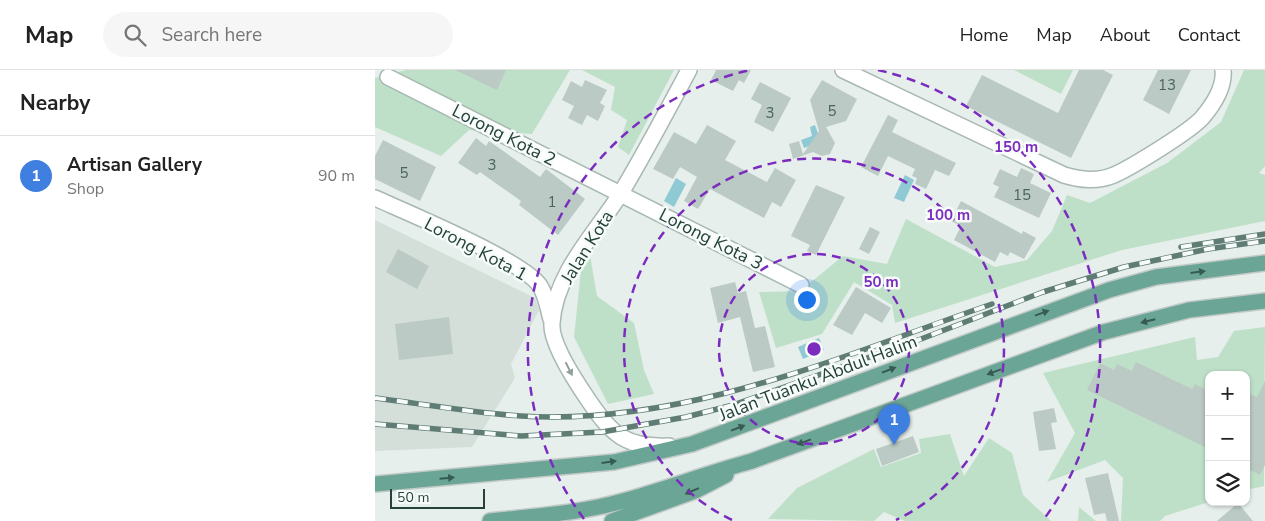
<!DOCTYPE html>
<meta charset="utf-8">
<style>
body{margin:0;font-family:"Nunito Sans",sans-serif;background:#f6f6f6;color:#222}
.controls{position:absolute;right:15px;bottom:15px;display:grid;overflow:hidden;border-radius:10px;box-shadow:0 1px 4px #0004}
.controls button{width:45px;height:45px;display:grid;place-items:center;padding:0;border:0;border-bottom:1px solid #e0e0e0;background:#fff;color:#222;font:25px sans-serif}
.scale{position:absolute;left:15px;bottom:12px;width:95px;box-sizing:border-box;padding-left:5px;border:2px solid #24423a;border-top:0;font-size:14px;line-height:18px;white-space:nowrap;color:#24423a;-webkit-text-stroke:4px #f7fbf9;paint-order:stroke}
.you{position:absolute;left:431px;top:229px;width:18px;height:18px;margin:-12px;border:4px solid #fff;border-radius:50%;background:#1a73e8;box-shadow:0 0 0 8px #1a73e833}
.badge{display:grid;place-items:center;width:32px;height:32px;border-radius:50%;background:#804e3d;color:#fff;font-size:16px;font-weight:700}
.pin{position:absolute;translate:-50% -41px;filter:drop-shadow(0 1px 2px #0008)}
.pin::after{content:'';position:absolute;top:26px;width:18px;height:15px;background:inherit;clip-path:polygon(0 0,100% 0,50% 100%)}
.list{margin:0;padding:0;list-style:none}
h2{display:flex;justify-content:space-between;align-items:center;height:65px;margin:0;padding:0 20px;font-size:21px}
h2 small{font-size:16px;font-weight:400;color:#767676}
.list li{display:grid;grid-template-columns:32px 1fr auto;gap:15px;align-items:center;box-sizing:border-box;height:80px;padding:0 20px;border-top:1px solid #e0e0e0}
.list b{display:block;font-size:19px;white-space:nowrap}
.list p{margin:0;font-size:16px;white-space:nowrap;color:#767676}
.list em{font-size:16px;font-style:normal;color:#767676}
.icon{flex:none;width:28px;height:28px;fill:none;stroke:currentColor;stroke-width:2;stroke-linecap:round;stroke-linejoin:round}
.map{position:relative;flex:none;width:890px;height:451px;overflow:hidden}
header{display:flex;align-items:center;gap:30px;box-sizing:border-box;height:70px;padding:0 25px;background:#fff;border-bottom:1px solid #e0e0e0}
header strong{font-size:24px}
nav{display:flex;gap:28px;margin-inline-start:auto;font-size:18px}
.search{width:350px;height:45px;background:#f6f6f6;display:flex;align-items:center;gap:12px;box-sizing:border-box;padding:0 18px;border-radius:28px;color:#767676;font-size:19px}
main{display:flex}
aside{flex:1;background:#fff}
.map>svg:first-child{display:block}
</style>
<header>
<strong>Map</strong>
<div class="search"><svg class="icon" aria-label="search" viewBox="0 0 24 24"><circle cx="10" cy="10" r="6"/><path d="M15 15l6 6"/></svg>Search here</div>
<nav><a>Home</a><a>Map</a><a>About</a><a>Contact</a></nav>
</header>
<main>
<aside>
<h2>Nearby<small></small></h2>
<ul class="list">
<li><span class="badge" style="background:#3f7fe0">1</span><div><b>Artisan Gallery</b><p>Shop</p></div><em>90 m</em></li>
</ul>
</aside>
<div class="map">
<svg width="890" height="451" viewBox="0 0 890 451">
<rect width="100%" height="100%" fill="#e6efeb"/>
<path fill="#d4dfda" d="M0,150L160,228L164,240L136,294L140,308L97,377L0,381Z"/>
<path fill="#bfe0c8" d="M31,0H195L157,64L94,60L66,86L0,57V8Z
M207,0H299L254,85L243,77L252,50L236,40L240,17Z
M639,0H698L686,24Z
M869,0H890V96L884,103L890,105V151L747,180L520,253L517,235L479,212L447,264L401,278L384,222L425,221L468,186L512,194L531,149L620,197L652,190L677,161L692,125L715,133L792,93L846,52Z
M214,179L222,226L259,253L269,300L279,324L233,334L199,267L206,200Z
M890,257L889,416L871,420V305H834V432L790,446L785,451H746L748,408L730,390L672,412L700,363L668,303L820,267L822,290L843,287L859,261Z
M575,364L589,406L614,368L637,383L648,425L676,451H530L509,442L499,451L393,449L422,418L499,379L506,397L546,383L544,369Z
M704,437L721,451H703Z"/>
<path fill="#8ec9d4" d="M440,55L446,72L429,78L426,70L437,66L435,57Z
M530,105L539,110L529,132L519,128Z
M301,108L311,114L299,137L289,131Z
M444,268L449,280L428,289L423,277Z"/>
<path fill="#bbcac4" d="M80,0H131L122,20Z
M341,0H376L369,13L364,10L358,21L336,10Z
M704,0H728L738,5L696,88L591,36L607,5L683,43Z
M783,0H816L794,44L768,30Z
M210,10L232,20L225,33L230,36L223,51L212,45L207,55L193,48L199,36L187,30L196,11L207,17Z
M447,10L482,29L471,51L451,57L460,73L455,84L447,86L438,82L418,89L414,74L424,71L428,84L444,61L435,30Z
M385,12L416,28L398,62L379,52L387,35L376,29Z
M513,45L523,50L517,62L581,93L574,106L560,100L551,119L540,114L542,108L537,106L540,99L513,86L503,106L486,97Z
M332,55L361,71L350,90L392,112L400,98L421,110L406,137L397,132L389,148L335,119L323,139L309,131L322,107L305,97L298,109L278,99L299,62L321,74Z
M101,68L111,76L114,71L165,107L171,99L210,129L183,165L144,135L146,131L105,102L102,105L83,93Z
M8,70L61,97L45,131L0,109V86Z
M646,98L659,104L655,113L676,123L664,148L619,127L624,117L618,114L625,99L642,107Z
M441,115L470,127L441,185L432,181L435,175L416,166Z
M586,131L647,164L648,161L661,168L649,189L635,182L633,186L625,182L620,192L579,170L586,156L576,151Z
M495,157L505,162L494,184L484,179Z
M23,179L54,196L42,219L11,202Z
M360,212L363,223L371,221L380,258L390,256L400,297L378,302L365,247L343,253L335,218Z
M481,217L516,238L507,253L490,243L477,265L458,255Z
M74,247L78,284L24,290L20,254Z
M761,292L817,319L820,314L834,321V379L712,320L725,293L739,300L742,294L757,301Z
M890,311V395L885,405L871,398V322L882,327Z
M679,338L682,352L676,353L681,379L664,381L658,342Z
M538,366L544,382L507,396L501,379Z
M733,403L744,451H732L730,443L719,445L710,408Z
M863,433L878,451H842Z"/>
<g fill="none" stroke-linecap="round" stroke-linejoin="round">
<g stroke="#a8b8b2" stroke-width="18">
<path id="street" d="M468,0L689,105C706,110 722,112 739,105C757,97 814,62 827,48C838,35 850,18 848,0
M13,7L426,215
M0,128C33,143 149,191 165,216C171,225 173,239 176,249
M294,376C251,378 237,365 214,331C203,315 175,273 177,253C180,203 221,163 246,123C270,83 292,41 314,0"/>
</g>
<g stroke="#c2cac8" stroke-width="18">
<path id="primary" d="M0,414L239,392L317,374L734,220L781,207L890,193
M115,451C159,446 206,443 248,431C291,419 333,403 377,391L729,262L814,240L890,231
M237,451L320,421L351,405"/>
</g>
<use href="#street" stroke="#fff" stroke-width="15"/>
<use href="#primary" stroke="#6aa596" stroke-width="15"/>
<g stroke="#5f7d75" stroke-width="5.5">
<path id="rail" d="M806,177L890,164
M0,328C49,334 98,343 146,346C310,356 466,286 617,234
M0,354L146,366L227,362L311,347L358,335L546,269L668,222L749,197L833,179L890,171"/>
</g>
<use href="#rail" stroke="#f7fbf9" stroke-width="4" stroke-dasharray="11" stroke-linecap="butt"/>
</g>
<defs><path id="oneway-solid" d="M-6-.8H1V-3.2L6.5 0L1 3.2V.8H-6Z" transform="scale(1.25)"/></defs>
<g fill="#365b51">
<use href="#oneway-solid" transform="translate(823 202) rotate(-7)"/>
<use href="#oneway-solid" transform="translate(667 243) rotate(-20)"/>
<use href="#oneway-solid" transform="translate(773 251) rotate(166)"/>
<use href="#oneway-solid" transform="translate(514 300) rotate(-21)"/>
<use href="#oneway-solid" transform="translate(619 302) rotate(160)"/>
<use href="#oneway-solid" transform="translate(363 358) rotate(-21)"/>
<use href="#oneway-solid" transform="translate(429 372) rotate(160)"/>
<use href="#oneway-solid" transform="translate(234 392) rotate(-8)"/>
<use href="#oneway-solid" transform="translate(72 408) rotate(-5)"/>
<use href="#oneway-solid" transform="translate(317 421) rotate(157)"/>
</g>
<use fill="#92a09c" href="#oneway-solid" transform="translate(194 299) rotate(63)"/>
<g fill="none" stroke="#7b2cbf" stroke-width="2.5" stroke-dasharray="9 6">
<circle cx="439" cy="279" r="95"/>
<path d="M357 450A190 190 0 1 1 521 450"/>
<path d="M209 449A286 286 0 0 1 375 0M503 0A286 286 0 0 1 669 449"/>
</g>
<g text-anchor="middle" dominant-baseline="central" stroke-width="5" stroke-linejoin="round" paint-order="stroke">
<g font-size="15" fill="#4a645c">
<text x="792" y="15">13</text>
<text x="457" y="41">5</text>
<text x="395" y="43">3</text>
<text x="117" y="95">3</text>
<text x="29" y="103">5</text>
<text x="647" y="125">15</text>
<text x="177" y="132">1</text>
</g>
<g font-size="18" fill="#24423a" stroke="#f7fbf9">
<text transform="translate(129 65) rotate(27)">Lorong Kota 2</text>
<text transform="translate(336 169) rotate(27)">Lorong Kota 3</text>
<text transform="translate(212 177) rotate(-58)">Jalan Kota</text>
<text transform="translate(101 179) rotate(28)">Lorong Kota 1</text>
<text transform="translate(443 308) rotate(-21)">Jalan Tuanku Abdul Halim</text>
</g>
</g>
<circle cx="439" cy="279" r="8" fill="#7b2cbf" stroke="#f7fbf9" stroke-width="2.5"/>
<g font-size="15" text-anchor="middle" font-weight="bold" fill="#7b2cbf" stroke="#f7fbf9" stroke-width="5" stroke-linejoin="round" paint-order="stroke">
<text x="641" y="82">150 m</text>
<text x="573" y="150">100 m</text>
<text x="506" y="217">50 m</text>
</g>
</svg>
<div class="controls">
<button>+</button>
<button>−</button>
<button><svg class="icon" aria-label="layers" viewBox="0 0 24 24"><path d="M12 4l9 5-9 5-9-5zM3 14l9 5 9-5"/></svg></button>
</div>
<div class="scale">50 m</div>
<div class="you"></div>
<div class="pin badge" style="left:519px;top:375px;background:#3f7fe0">1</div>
</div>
</main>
